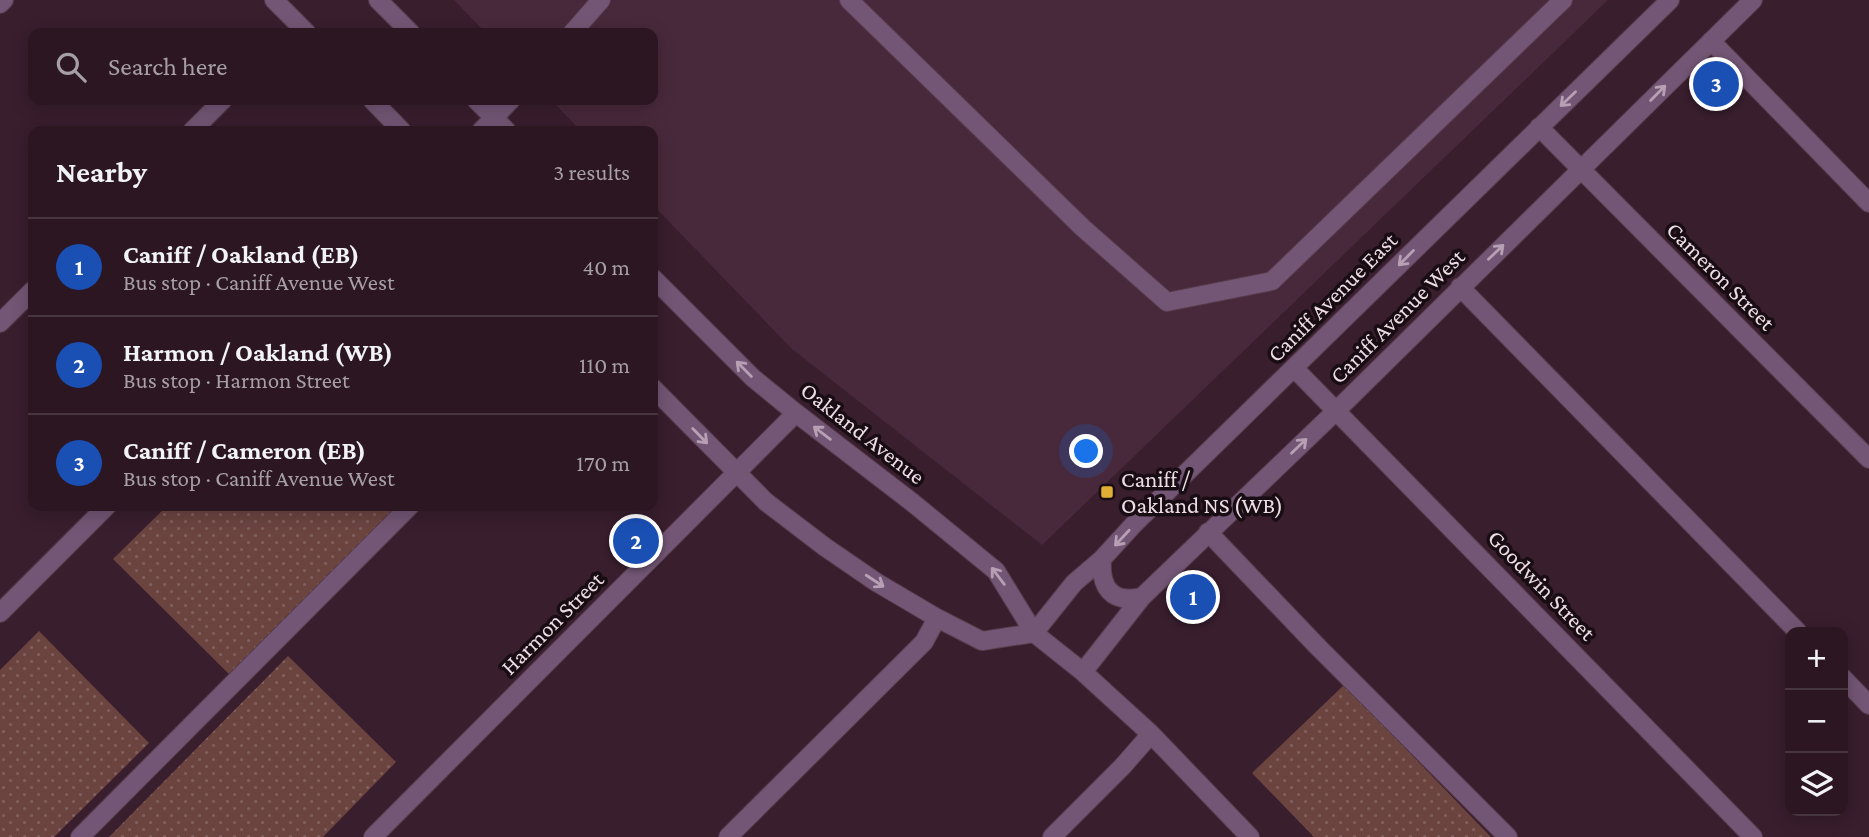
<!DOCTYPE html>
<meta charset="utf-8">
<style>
body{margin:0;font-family:"Crimson Pro",serif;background:#37232f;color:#f1f3f6}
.controls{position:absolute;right:21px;bottom:21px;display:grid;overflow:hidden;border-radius:14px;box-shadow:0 4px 18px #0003}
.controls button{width:63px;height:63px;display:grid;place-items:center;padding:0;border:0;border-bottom:2px solid #473540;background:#2b1622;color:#f1f3f6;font:35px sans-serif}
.you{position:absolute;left:1087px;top:452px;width:24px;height:24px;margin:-18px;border:5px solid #fff;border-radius:50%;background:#1a73e8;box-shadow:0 0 0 10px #1a73e833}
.badge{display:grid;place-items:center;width:46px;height:46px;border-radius:50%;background:#e1af34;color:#fff;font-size:23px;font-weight:700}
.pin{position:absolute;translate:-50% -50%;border:4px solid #fff;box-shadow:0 2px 7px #0006}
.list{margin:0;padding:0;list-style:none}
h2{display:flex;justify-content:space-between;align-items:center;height:91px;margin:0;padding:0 28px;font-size:30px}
h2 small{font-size:23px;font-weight:400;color:#a69fa5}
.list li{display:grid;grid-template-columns:46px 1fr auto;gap:21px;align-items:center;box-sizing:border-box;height:98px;padding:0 28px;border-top:2px solid #473540}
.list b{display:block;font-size:26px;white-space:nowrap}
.list p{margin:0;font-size:23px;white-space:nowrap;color:#a69fa5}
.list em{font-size:23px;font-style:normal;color:#a69fa5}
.icon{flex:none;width:38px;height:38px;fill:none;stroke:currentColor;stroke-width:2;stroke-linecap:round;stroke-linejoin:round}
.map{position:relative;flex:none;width:1869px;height:837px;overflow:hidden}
.search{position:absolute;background:#2b1622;box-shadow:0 4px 18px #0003;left:28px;top:28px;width:630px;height:77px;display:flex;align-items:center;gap:18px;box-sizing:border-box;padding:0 24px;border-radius:14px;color:#a69fa5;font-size:26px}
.panel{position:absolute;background:#2b1622;box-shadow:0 4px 18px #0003;left:28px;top:126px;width:630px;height:385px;border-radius:14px}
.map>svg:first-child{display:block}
</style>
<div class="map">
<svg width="1869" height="837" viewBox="0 0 1869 837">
<defs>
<pattern id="grass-dots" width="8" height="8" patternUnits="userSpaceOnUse" patternTransform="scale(1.75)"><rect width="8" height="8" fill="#6b4440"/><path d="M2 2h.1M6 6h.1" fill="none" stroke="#805f5c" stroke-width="1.8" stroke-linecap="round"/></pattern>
</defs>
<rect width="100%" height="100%" fill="#391e2e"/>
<path fill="#48293b" d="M454,0H1608L1042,545L792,349L653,205V131H581L551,100H653V33H486Z"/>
<path fill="url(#grass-dots)" d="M167,506H397L229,674L113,559Z
M39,631L149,743L54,837H0V670Z
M288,656L396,762L323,837H109Z
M1344,685L1491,837H1314L1252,773Z"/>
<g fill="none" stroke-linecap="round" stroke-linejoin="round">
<g stroke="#563d4b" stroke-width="20">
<path id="minor" d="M274,0L307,33
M378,0L411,33
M849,0L1083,228L1167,302L1272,281L1563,0
M0,4L4,0
M572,33L601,0
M1711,41L1869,203
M372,100L402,131
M476,100L507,131
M1539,127L1869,459
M192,131L223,100
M481,131L511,100
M653,278L753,378L796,413L913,503L996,571L1034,633L1083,672L1151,734L1250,837
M1460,287L1798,632
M0,323L33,290
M1294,368L1753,837
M653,388L766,502L825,547L876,582L937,618L982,641L1034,633
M1208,532L1318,647L1508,837
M1102,559C1100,587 1111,604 1142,597
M0,613L107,506
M1034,633L1074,583L1102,559L1135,523L1670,0
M1083,672L1142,597L1337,410L1753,0
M1843,678L1869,705
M80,837L410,506
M373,837L796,413
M728,837L924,642L937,618
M1052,837L1122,767L1151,734"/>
</g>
<use href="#minor" stroke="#735675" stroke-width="18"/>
</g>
<defs><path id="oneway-shaft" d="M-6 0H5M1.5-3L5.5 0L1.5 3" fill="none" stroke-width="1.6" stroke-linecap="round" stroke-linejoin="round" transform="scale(1.75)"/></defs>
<g stroke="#b7a0b3">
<use href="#oneway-shaft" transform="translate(1658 93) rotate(-45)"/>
<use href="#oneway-shaft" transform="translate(1568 99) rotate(136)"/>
<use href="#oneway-shaft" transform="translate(1496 252) rotate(-44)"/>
<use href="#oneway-shaft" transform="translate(1406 258) rotate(135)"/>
<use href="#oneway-shaft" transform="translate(744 369) rotate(-135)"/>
<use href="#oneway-shaft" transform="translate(822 433) rotate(-143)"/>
<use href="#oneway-shaft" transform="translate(700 436) rotate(46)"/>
<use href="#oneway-shaft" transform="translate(1299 446) rotate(-44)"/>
<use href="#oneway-shaft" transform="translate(1122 538) rotate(133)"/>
<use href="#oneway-shaft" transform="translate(998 576) rotate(-127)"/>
<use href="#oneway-shaft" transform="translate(875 581) rotate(33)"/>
</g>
<rect fill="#e1af34" stroke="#190d14" stroke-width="2.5" x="1100" y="485" width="14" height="14" rx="3.5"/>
<g text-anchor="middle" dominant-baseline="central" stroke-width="7" stroke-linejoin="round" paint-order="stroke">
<g font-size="23" fill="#efdde6" stroke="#190d14">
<text transform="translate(1721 276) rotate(45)">Cameron Street</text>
<text transform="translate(1332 297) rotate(-45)">Caniff Avenue East</text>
<text transform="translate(1397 316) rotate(-45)">Caniff Avenue West</text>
<text transform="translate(863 433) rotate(38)">Oakland Avenue</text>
<text transform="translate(1542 585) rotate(46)">Goodwin Street</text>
<text transform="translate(552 623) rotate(-45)">Harmon Street</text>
</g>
<g font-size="23" fill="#efdde6" stroke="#190d14" text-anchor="start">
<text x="1121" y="479">Caniff /<tspan x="1121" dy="26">Oakland NS (WB)</tspan></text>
</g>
</g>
</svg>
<div class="controls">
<button>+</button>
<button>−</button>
<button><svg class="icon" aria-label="layers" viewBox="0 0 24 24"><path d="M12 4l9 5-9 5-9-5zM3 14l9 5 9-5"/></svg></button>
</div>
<div class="you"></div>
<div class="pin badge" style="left:1193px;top:597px;background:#1a4fb4">1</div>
<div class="pin badge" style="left:636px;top:541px;background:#1a4fb4">2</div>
<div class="pin badge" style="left:1716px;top:84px;background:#1a4fb4">3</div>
<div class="search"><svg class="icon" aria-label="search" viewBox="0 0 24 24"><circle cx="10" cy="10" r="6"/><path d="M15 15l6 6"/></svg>Search here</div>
<section class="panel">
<h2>Nearby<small>3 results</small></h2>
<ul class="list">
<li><span class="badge" style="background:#1a4fb4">1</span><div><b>Caniff / Oakland (EB)</b><p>Bus stop · Caniff Avenue West</p></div><em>40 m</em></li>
<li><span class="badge" style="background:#1a4fb4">2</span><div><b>Harmon / Oakland (WB)</b><p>Bus stop · Harmon Street</p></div><em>110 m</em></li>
<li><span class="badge" style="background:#1a4fb4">3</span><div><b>Caniff / Cameron (EB)</b><p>Bus stop · Caniff Avenue West</p></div><em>170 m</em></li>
</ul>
</section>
</div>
